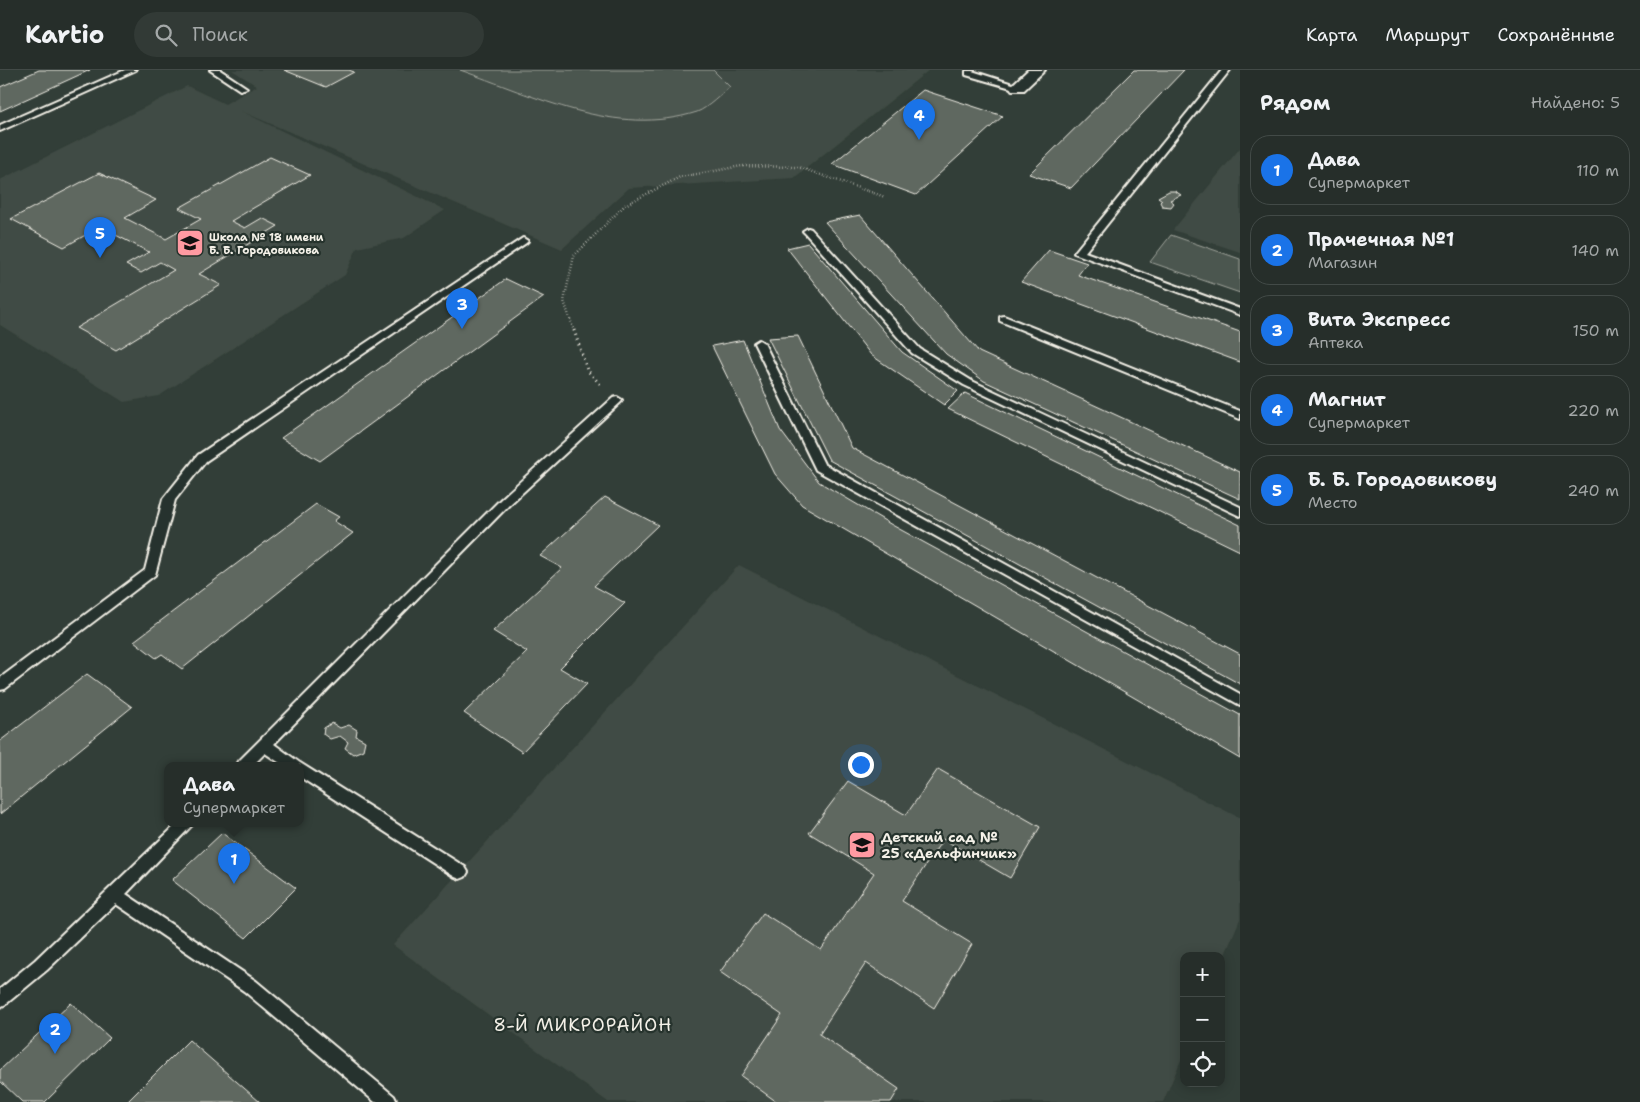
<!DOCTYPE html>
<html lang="ru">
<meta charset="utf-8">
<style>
body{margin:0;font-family:"Shantell Sans",sans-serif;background:#323a36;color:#f1f3f6}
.controls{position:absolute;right:15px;bottom:15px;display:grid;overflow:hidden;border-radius:10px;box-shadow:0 2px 12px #0003}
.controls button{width:45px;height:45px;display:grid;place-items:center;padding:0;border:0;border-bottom:1px solid #424a47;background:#262e2a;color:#f1f3f6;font:25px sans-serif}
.you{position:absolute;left:860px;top:694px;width:18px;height:18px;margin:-12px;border:4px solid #fff;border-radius:50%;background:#1a73e8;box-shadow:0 0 0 8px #1a73e833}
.badge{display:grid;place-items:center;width:32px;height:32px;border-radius:50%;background:#1a73e8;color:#fff;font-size:16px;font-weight:700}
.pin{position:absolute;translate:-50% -41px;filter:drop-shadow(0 1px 2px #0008)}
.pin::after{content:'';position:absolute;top:26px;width:18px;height:15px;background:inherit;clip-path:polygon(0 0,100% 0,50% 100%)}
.popup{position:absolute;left:164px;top:692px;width:140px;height:65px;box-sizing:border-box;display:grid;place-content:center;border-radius:10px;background:#262e2a;filter:drop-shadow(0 1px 4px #0005);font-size:16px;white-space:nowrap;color:#a4a8a8}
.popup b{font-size:19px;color:#f1f3f6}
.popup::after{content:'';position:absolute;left:50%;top:100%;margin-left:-10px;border:10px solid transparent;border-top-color:#262e2a}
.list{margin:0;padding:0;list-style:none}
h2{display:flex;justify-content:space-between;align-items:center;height:65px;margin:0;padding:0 20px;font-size:21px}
h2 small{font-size:16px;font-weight:400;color:#a4a8a8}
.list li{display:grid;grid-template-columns:32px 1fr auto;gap:15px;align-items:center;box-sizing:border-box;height:70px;margin:0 10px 10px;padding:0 10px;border:1px solid #424a47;border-radius:20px}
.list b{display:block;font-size:19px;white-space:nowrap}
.list p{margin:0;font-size:16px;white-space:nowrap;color:#a4a8a8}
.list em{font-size:16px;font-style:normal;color:#a4a8a8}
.icon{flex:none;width:28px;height:28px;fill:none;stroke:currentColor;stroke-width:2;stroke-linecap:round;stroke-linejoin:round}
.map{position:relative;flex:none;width:1240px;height:1032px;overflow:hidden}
header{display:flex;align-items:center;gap:30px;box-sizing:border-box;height:70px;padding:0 25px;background:#262e2a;border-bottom:1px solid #424a47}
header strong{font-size:24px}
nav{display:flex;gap:28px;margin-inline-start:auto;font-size:18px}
.search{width:350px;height:45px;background:#323a36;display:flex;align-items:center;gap:12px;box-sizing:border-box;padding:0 18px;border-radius:28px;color:#a4a8a8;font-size:19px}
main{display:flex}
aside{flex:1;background:#262e2a}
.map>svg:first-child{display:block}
</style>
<header>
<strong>Kartio</strong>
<div class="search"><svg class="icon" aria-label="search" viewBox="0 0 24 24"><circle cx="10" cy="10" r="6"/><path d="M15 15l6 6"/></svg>Поиск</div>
<nav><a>Карта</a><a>Маршрут</a><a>Сохранённые</a></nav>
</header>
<main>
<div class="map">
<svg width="1240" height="1032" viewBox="0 0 1240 1032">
<rect width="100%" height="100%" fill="#323e38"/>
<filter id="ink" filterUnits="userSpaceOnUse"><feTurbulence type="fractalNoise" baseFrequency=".02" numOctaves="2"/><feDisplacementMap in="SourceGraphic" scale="10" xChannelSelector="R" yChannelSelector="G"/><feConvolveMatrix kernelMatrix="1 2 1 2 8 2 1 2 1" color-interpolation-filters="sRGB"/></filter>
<g filter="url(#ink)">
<path fill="#404b44" d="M232,0H929L794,108L629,118L562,179L241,41L445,140L404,168L357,178L345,205L159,326L124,332L0,255V110L187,16L225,34L257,16Z
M1240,78V182L1173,160Z
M739,495L1240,748V849L1221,894V886H1184V983L1163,1032H608L393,875Z"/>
<path fill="#4c564f" stroke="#a0a49c" d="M460,0H713L730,17C721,24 708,38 697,42C616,68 535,26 460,0Z
M1171,165L1240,189V223L1150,192Z"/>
<path fill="#5f6861" stroke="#f4f1e8" d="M39,0H90L0,41V17Z
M284,0H349L354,2L326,17Z
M1134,0H1184L1071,118L1029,104Z
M923,20L1003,46L916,125L832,94Z
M270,87L310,105L231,151L245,158L262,148L278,156L199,204L221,215L116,280L76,258L174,200L160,192L141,203L126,195L149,182L100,157L64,177L11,149L99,103L156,130L125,148L166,169L201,149L179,138Z
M1169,121H1175L1181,125L1170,130L1174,133L1171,137L1162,136L1160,132L1162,130L1158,127Z
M860,145L979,282L1240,402V429L984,311L946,284L825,152Z
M808,173L902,282L958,321L944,335L871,285L787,178Z
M1049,180L1087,193L1078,205L1240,262V292L1021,212Z
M506,209L544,227L320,391L281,368Z
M798,266L852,378L1240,584V614L829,390L768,268Z
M743,270L780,360L819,412L892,455L1240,645V689L802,435L775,404L712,276Z
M965,323L1240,455V481L948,339Z
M605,427L658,455L594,516L625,533L560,598L587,614L522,682L464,643L527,582L493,561L562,498L540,486Z
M316,434L339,447L334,451L353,463L182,599L162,584L156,588L134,571Z
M87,604L132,637L0,744V671Z
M332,653L340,658L349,655L357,660L356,666L365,671L363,680L353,684L345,678L348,672L340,666L330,669L323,664L324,658Z
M938,699L1040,757L1010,808L943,769L902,831L972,874L934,938L866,893L819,964L899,1019L891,1032H777L741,1006L782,945L720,902L763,843L821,880L874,803L809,763L848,711L906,745Z
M222,763L296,818L246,868L172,810Z
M71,933L110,968L45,1032H22L0,1011V1000Z
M189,970L260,1032H127Z"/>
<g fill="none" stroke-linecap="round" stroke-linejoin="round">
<g stroke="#f4f1e8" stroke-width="4">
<path id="service" d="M125,0H136L0,61V55Z
M210,0H220L247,18L240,20Z
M1222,0H1230L1085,182L1240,239V245L1074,183Z
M966,1H972L1022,17L1015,19L966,5Z
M808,158L811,159L920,279L972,311L1240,437V446L964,315L912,283L805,163L803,161Z
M523,168L528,171L526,173L206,391L175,430L155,505L5,619L0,620V608L145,500L163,429L198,385Z
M1004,246L1240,341V349L1000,251V247Z
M759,270L764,273L824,394L1240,624V635L816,400L754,273Z
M617,327L622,330L621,332L509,435L274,674L300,693L465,797L468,802L465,807L460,809L455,807L300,707V695H283L265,683L253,695H237L239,691L501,429L613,328Z
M178,753H194L126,824L256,911L394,1026L397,1032H375L244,921L116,834L47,900L6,934L0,937V919L35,890Z"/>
</g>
<g stroke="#f4f1e8" stroke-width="4">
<path id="minor" d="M1028,0H1045L1024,20H1012L1010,17Z"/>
</g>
<path stroke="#f4f1e8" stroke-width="2.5" stroke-dasharray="0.5 2.5" stroke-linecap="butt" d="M574,261L564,231L574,186L625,135L680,107L742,96L798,97L885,127"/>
<path stroke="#f4f1e8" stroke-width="3" stroke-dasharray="1 4" stroke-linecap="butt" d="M574,260L587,300L602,316"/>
<use href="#service" fill="#26332d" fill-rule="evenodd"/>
<use href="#minor" fill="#26332d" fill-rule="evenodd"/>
</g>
</g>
<defs>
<g id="school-square" transform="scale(1.4375)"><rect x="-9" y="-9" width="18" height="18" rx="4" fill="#ff9aa2" stroke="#26332d"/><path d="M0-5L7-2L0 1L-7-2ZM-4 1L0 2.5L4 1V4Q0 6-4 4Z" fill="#111"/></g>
</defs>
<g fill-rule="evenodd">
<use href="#school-square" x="190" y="173"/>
<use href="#school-square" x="862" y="775"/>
</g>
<g text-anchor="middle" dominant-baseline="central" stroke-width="4.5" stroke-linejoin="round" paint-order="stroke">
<g font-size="11" font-weight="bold" fill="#f4f1e8" stroke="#26332d" text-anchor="start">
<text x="209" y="167">Школа № 18 имени<tspan x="209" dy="13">Б. Б. Городовикова</tspan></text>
</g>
<g font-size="14" font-weight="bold" fill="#f4f1e8" stroke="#26332d" text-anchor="start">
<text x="881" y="767">Детский сад №<tspan x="881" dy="16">25 «Дельфинчик»</tspan></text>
</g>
<g font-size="18" letter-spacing="1" fill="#f4f1e8" stroke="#26332d">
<text x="583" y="955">8-Й МИКРОРАЙОН</text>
</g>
</g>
</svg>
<div class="controls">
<button>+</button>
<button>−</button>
<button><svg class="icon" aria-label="locate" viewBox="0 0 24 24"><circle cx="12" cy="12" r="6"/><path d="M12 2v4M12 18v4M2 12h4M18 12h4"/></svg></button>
</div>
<div class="you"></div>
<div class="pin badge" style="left:234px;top:814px">1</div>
<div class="popup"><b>Дава</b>Супермаркет</div>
<div class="pin badge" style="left:55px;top:984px">2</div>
<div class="pin badge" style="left:462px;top:259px">3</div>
<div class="pin badge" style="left:919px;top:70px">4</div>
<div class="pin badge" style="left:100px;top:188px">5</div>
</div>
<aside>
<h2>Рядом<small>Найдено: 5</small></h2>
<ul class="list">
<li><span class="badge">1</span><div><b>Дава</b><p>Супермаркет</p></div><em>110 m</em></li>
<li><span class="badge">2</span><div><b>Прачечная №1</b><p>Магазин</p></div><em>140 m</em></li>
<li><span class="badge">3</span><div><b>Вита Экспресс</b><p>Аптека</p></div><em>150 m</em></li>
<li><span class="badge">4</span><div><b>Магнит</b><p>Супермаркет</p></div><em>220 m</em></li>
<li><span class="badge">5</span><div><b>Б. Б. Городовикову</b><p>Место</p></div><em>240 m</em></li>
</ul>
</aside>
</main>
